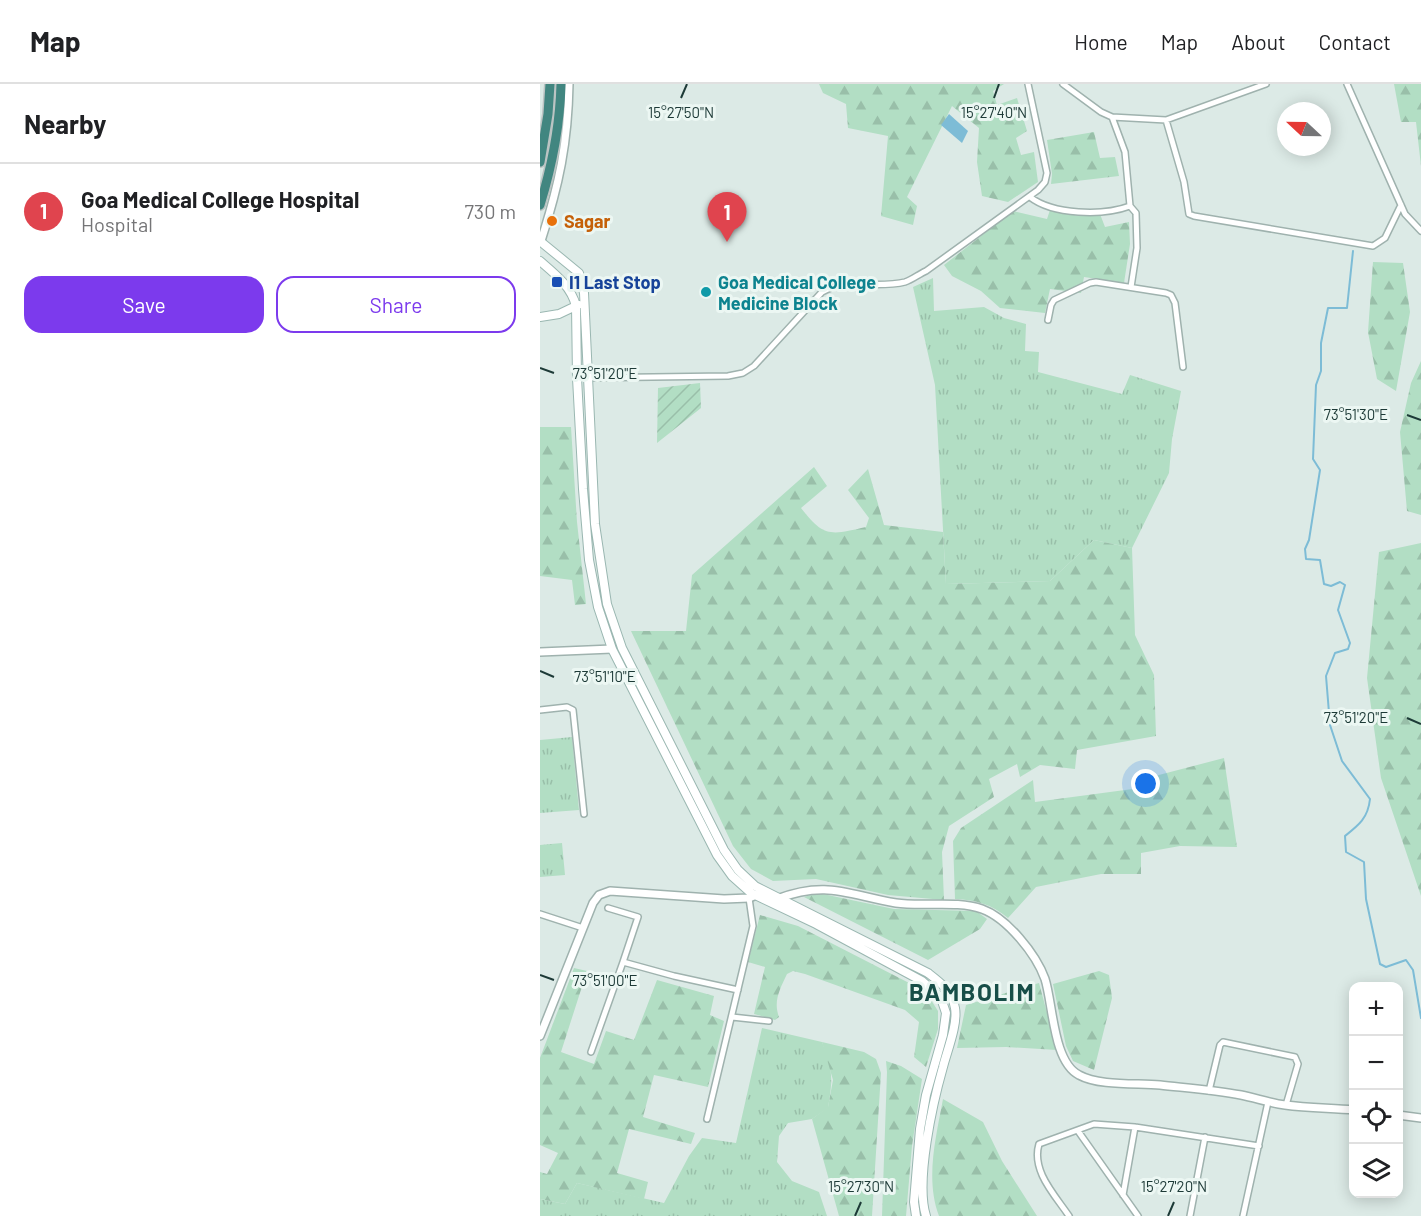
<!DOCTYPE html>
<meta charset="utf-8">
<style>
body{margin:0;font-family:Barlow,sans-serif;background:#f6f6f6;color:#202124}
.controls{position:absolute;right:18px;bottom:18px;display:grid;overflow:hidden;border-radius:12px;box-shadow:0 3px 15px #0003}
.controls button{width:54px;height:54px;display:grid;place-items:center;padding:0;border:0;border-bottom:2px solid #e0e0e0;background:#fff;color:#202124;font:30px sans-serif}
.compass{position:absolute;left:737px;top:18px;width:54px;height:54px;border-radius:50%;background:#fff;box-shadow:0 3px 15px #0003;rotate:292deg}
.you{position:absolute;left:606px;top:700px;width:21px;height:21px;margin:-15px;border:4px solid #fff;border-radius:50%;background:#1a73e8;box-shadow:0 0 0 9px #1a73e833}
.badge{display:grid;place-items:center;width:39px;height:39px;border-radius:50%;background:#7c3aed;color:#fff;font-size:20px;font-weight:700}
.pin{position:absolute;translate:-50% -50px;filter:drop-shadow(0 2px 3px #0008)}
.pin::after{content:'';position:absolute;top:32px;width:21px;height:18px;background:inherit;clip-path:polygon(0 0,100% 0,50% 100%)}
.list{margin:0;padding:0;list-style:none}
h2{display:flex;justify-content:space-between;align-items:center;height:78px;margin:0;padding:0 24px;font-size:26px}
h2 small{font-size:20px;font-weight:400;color:#757577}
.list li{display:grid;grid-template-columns:39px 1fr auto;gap:18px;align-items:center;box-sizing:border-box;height:96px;padding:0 24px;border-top:2px solid #e0e0e0}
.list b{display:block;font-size:22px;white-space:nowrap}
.list p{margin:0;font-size:20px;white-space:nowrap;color:#757577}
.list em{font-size:20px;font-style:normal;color:#757577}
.actions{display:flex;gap:12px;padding:18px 24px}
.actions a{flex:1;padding:14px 0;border:2px solid #7c3aed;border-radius:18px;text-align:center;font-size:21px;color:#7c3aed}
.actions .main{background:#7c3aed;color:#fff}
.icon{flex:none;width:33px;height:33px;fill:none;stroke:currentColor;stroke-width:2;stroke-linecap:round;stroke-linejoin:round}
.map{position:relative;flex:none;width:881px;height:1132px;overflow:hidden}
header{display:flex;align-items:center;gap:36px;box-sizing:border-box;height:84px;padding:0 30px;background:#fff;border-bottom:2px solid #e0e0e0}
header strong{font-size:28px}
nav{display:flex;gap:33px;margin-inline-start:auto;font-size:21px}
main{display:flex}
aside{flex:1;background:#fff}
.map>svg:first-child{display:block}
</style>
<header>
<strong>Map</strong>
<nav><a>Home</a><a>Map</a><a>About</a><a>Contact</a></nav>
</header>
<main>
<aside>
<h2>Nearby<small></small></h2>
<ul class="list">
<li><span class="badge" style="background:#e0444e">1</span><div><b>Goa Medical College Hospital</b><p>Hospital</p></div><em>730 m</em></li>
</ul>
<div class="actions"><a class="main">Save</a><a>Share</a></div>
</aside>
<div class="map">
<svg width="881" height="1132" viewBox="0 0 881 1132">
<defs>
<pattern id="grass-tufts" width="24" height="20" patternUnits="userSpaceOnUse" patternTransform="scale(1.5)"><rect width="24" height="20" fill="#b2dec4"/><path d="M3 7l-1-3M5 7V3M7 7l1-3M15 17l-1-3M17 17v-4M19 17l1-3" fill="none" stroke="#99bfa9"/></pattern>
<pattern id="forest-firs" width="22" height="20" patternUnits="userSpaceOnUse" patternTransform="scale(1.5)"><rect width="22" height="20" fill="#b2dec4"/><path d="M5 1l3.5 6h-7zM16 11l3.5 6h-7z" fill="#99bfa9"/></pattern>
<pattern id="garden-furrows" width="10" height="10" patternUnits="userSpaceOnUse" patternTransform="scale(1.5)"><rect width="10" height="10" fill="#b2dec4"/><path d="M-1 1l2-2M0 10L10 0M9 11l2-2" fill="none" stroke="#99bfa9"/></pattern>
</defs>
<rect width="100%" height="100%" fill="#dceae6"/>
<path fill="url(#grass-tufts)" d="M393,194L394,227L444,223L464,234L486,240L485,267L499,268L498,288L582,310L590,291L641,307L632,355L629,389L592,464L554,456L510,497L406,500L395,301L373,203Z
M32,653L39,726L0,729V656Z
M22,759L25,791L0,793V761Z
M222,944L282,958C293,985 293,995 288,1024L272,1035L248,1039L239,1052L237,1078L252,1097L279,1108L287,1132H0V1115L25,1120L37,1099L124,1119L149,1072L162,1054L196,1059Z"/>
<path fill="url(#forest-firs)" d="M279,0H464L453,7L457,21L477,14L487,47L476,54L481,71L494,68L498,98L468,118L442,112L437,78L439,44L412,22L367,113L377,122L373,141L341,132L348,52L308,44L306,20L283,9Z
M854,0H881V82L876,38H861Z
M554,48L560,74L575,73L579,92L511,100L512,90L507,56Z
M510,126L539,132L560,130L565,143L589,138L590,160L584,199L544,193L541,209L510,205L505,229L460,224L441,207L412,192L404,181L473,127L507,135Z
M833,178L863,179L870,228L856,307L837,295L828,248Z
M881,277V431L867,427L860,348L871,299Z
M0,343H31L37,438L46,520L35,521L32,496L0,492Z
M274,383L287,402L261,424C284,454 291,451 326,443L329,434L308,406L328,385L344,441L403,448L406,500L510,497L554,456L592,464L595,551L614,591L616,652L537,666L535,685L500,681L480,693L477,680L449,695L454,713L409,742L402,768L404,816L348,811L276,795L233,797L211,785L193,762L91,547H146L152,491Z
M881,459V812L841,694L827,594L839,468Z
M684,674L697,763L640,762L601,769V790H561L496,803L468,834C451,820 436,816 415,815L413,757L421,744L493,696L495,718L615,702V692Z
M278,809L354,825L436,827L447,835L440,845L388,876L264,813Z
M220,831L258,842L373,901L391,916L398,927V945L386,983L374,973L379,938L365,926L265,890L253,887L247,890C240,905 233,917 239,933L235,936L214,930L225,883L208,878Z
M34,884L47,887L21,968L54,980L66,947L94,956L117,896L174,912L170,931L184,937L168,1003L114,991L103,1033L155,1049L151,1060L89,1045L77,1089L108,1098L104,1115L37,1099L25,1120L0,1115V1088L7,1090L18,1069L0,1061V974Z
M559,887L569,891L572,914L554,986L533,977L526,962L513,900Z
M499,899L517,966L466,963L417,964L426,921Z
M282,958L324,968L336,975L341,989L332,1132H299L272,1035L288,1023L293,996Z
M346,977L361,982L382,995L372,1062L366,1132H342L347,988Z
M403,1015L443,1038L462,1077L497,1132H399C385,1095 396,1053 403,1015Z"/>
<path fill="url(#garden-furrows)" d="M160,299L161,324L117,359L118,304Z"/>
<path fill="#7dbcd6" d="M409,30L428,47L422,59L401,41Z"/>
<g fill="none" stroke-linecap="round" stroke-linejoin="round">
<path stroke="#7dbcd6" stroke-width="2" d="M813,167L807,224H788L781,259V287L776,301L773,375L780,386L769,456L765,465L766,475L780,476L784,500L791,502L800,498L805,501L798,526L810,559L808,565L795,569L786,592L790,641L802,677L830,715C828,734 819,741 805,752L806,768L824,778L826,815L840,880L846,883L866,876L873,886L881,934"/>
<g stroke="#9fb2ae" stroke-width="8">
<path id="minor" d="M523,0L561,28L572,33L626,36L726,0
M807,0L865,130L881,147
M626,36L644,98L649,130L654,132L833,162L845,154L861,121
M490,113C513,131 563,132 590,122L585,68L572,33
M590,122L596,129L597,164L591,203
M508,236L511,221L514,216L550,199L556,198L626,209L631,211L635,219L643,283
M37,294L188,292L203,289L214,282L282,208C307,194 338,205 365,198C372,196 379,190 386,187L498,106L505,98L507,89L488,0
M0,626L27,623L33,626L44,730
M68,824L98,833L83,878
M0,830L43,844
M192,933L229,937
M51,968L83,878L134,892L198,906
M669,1007L680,961L683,958L755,973L758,980L746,1021
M167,1035L213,842L209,814
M538,1047L598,1132
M583,1111L595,1043
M529,1132C515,1111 491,1087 499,1060L554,1040L595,1043L719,1062
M650,1132L665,1053
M703,1132L728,1018"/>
</g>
<g stroke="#9fb2ae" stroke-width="10">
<path id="tertiary" d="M1,157C19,101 28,59 29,0
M0,568L72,565
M237,815C287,796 308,811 356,819C383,823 417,816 442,825C467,834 496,870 505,895C513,920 513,978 539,991C559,1002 596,999 620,1001C647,1004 674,1006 701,1011C716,1014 730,1019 745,1021C768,1024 791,1024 814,1026
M0,952L53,819L59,811L70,807L184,815L209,814L219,810
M858,1031L881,1034"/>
</g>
<g stroke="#9ab7b1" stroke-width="10">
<path id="secondary" d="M0,157L39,189L44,209L55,440L67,520L82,564L184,766L198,786L215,802L388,889C401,899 412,907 415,924C418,940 407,967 403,983C393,1018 375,1097 386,1132
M0,177C15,190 31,202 36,222L37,294L43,405L49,476L58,523L72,565L177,771L192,792L211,809L276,840L382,897L401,914L406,929L403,951L386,1011L380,1045L374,1118L376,1132
M0,233L19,230L38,221"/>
</g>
<g stroke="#bbc4c3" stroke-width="12">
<path id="trunk" d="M0,78L8,30L10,0
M0,121C12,82 20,41 21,0"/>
</g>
<use href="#minor" stroke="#fff" stroke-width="5"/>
<use href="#tertiary" stroke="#fff" stroke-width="7"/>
<use href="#secondary" stroke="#fff" stroke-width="8"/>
<use href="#trunk" stroke="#418680" stroke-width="9"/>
</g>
<path fill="none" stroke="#1d3a37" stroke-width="2" d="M141,14L147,0M454,14L459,0M0,284L14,289M867,331L881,336M0,587L14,593M867,634L881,640M0,891L14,896M315,1132L321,1118M628,1132L634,1118"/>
<circle fill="#e8710a" stroke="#ecf7f3" stroke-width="2" cx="12" cy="137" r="6"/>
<rect fill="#1a4fb4" stroke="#ecf7f3" stroke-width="2" x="11" y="192" width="12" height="12" rx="3"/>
<circle fill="#0f9aa8" stroke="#ecf7f3" stroke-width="2" cx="166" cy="208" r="6"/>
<g text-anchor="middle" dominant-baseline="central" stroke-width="6" stroke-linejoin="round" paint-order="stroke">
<g font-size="18" font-weight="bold" fill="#c56008" stroke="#ecf7f3" text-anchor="start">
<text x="24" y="137">Sagar</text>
</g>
<g font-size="18" font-weight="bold" fill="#164399" stroke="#ecf7f3" text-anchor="start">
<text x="29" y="198">I1 Last Stop</text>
</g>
<g font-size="18" font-weight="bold" fill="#0d838f" stroke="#ecf7f3" text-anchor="start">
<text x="178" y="198">Goa Medical College<tspan x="178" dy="21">Medicine Block</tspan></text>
</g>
<g font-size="24" font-weight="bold" letter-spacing="1.5" fill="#174e48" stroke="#ecf7f3">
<text x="432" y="907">BAMBOLIM</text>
</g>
</g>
<g font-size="15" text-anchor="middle" fill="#1d3a37" stroke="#ecf7f3" stroke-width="6" stroke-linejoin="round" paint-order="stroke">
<text x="141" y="34">15°27'50"N</text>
<text x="454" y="34">15°27'40"N</text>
<text x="65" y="295">73°51'20"E</text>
<text x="816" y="336">73°51'30"E</text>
<text x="65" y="598">73°51'10"E</text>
<text x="816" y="639">73°51'20"E</text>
<text x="65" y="902">73°51'00"E</text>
<text x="321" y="1108">15°27'30"N</text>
<text x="634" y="1108">15°27'20"N</text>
</g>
</svg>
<div class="controls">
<button>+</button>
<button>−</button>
<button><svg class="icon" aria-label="locate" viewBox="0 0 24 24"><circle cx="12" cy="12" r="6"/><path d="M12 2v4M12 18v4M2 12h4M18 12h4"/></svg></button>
<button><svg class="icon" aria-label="layers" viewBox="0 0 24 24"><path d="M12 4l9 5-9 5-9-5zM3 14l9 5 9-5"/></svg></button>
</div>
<svg class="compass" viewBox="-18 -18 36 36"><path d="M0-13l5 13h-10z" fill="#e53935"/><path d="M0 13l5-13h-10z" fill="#757577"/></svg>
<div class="you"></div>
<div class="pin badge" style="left:187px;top:158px;background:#e0444e">1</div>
</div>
</main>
